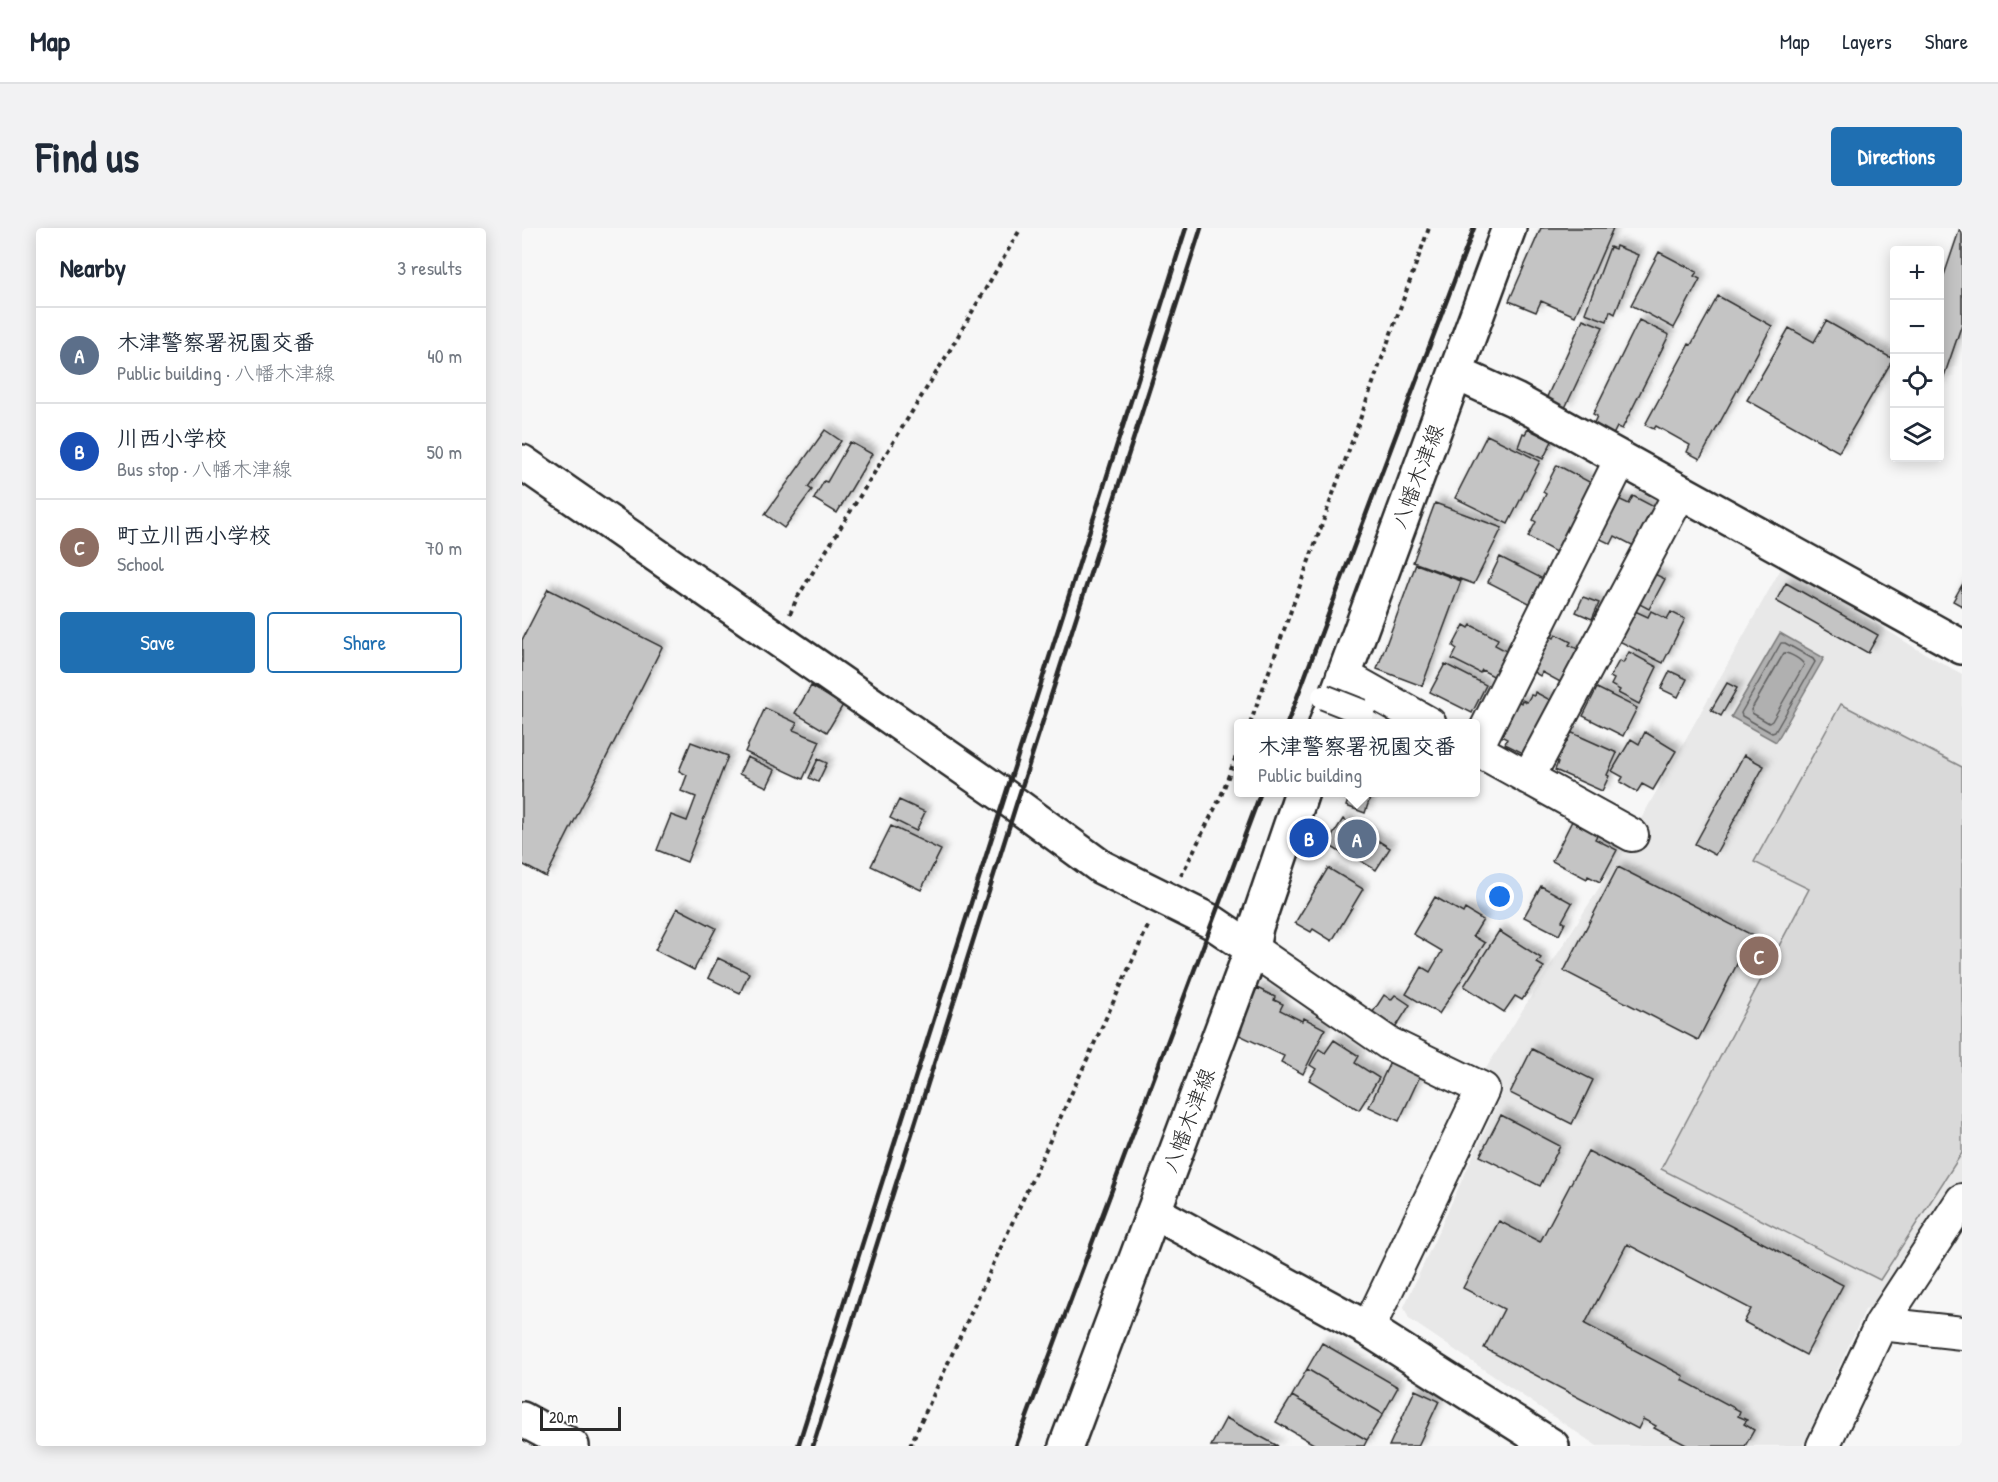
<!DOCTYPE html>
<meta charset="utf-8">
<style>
body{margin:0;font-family:"Patrick Hand","Klee One",sans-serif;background:#f2f2f3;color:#1f2937}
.controls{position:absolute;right:18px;top:18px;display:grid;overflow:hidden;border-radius:6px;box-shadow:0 3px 15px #0003}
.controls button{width:54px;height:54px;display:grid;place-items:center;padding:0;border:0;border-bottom:2px solid #e0e1e3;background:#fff;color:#1f2937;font:30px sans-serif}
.scale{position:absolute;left:18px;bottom:15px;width:81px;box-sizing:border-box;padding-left:6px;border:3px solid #2b2b2b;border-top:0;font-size:16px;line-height:21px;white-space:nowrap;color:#2b2b2b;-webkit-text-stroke:4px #fff;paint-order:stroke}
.you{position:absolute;left:978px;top:669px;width:21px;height:21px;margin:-15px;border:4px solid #fff;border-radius:50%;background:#1a73e8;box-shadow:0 0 0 9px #1a73e833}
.badge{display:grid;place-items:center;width:39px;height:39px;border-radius:50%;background:#1f6fb2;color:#fff;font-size:20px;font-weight:700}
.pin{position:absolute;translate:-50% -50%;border:3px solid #fff;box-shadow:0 2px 6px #0006}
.popup{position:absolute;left:712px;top:491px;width:246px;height:78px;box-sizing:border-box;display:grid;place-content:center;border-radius:6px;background:#fff;filter:drop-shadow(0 2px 4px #0005);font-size:20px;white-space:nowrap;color:#747a83}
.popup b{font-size:22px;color:#1f2937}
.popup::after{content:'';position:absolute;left:50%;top:100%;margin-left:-12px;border:12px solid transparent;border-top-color:#fff}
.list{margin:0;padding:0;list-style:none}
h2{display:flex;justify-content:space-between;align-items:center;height:78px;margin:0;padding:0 24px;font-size:26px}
h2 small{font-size:20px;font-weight:400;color:#747a83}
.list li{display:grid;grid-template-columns:39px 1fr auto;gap:18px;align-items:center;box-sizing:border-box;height:96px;padding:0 24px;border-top:2px solid #e0e1e3}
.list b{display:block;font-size:22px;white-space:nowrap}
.list p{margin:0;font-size:20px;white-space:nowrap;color:#747a83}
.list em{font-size:20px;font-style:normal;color:#747a83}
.actions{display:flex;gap:12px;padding:18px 24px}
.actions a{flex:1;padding:14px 0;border:2px solid #1f6fb2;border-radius:6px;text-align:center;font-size:21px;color:#1f6fb2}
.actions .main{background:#1f6fb2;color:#fff}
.icon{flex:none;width:33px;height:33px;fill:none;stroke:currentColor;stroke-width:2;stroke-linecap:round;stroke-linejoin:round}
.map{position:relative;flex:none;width:1440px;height:1218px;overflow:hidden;border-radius:6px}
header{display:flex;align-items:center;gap:36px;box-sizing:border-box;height:84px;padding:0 30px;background:#fff;border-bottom:2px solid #e0e1e3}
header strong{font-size:28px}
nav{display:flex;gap:33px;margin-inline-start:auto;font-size:21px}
.intro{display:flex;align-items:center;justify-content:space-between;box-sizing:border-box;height:144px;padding:0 36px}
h1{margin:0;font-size:42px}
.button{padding:15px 27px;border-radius:6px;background:#1f6fb2;color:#fff;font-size:21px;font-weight:700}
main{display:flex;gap:36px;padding:0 36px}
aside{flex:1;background:#fff;border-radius:6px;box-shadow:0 3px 15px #0003}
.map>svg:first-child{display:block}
</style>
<header>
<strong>Map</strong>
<nav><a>Map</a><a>Layers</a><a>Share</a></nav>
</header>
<div class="intro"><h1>Find us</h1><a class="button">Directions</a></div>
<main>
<aside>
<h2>Nearby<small>3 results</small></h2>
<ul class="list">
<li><span class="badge" style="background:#5c6f8a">A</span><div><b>木津警察署祝園交番</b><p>Public building · 八幡木津線</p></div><em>40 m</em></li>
<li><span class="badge" style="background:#1a4fb4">B</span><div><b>川西小学校</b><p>Bus stop · 八幡木津線</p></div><em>50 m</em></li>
<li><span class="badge" style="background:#8d6e63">C</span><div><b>町立川西小学校</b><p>School</p></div><em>70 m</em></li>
</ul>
<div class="actions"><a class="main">Save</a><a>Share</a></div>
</aside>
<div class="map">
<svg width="1440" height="1218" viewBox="0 0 1440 1218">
<defs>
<filter id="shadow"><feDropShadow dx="5.5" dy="-5.5" stdDeviation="3" flood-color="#0004"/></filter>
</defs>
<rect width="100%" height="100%" fill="#f7f7f7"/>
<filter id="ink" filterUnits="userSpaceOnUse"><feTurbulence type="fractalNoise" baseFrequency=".0167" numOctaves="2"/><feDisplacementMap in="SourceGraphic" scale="12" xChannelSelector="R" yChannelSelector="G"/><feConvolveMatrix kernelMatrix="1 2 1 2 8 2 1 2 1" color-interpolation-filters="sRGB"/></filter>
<g filter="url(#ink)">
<path fill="#e8e8e8" d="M1261,337L1395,421L1440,446V962L1369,1073L1343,1082L1281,1218H1075L887,1091L882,1079L981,862L958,850L1110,607Z"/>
<path fill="#d9d9d9" stroke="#828282" stroke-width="1.5" d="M1319,476L1440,539V925L1358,1052L1139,941L1287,661L1232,634Z"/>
<path fill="#b0b0b0" stroke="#7b7b7b" stroke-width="1.5" d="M1258,405L1302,430L1254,514L1209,489Z"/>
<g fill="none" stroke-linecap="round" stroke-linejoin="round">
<path stroke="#606060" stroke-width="1.5" d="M1259,415H1263L1291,431L1293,434L1253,504L1250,505L1220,488L1219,485Z
M1262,425C1268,425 1280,432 1282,437L1250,493L1247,495L1230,485L1229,482Z"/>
</g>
<path fill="#c4c4c4" stroke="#2b2b2b" stroke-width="1.5" filter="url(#shadow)" d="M1019,0H1091L1053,88L1019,73L1014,84L987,73Z
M1438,0H1440V96L1418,160V59Z
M1094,18L1116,27L1093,86L1088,83L1085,93L1063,85L1088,19L1093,21Z
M1137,24L1175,44L1172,48L1178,51L1152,100L1109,77Z
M1196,68L1250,98L1178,231L1165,224L1168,217L1134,198L1132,201L1123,197L1167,116L1169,117Z
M1061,91L1081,99L1043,180L1024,171Z
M1117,92L1147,107L1100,201L1095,199L1091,207L1071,197L1075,188L1071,186Z
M1304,93L1371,131L1317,224L1225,172L1267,100L1292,114Z
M1006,201L1030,213L1021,231L996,219L1001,205L1003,206Z
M303,202L319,213L286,259L290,262L262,300L243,286Z
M965,207L1018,233L986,296L933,270Z
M328,214L350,226L315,285L292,271L302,253L305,254Z
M1035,237L1073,257L1037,326L1006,309L1014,294L1011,292L1024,266L1021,264Z
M1111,268L1134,280L1114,319L1093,308L1089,316L1072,308L1092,269L1107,276Z
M913,275L980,300L952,356L891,334Z
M978,329L1023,352L1011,377L966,354Z
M894,336L939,353L900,458L855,441Z
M1124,342L1143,351L1127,381L1108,371Z
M1264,355L1356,407L1346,425L1254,373Z
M1440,357V378L1431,373Z
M26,361L140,419L24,649L0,636V412Z
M1061,369L1077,375L1070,391L1054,384Z
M1113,383L1126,389L1129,383L1145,391L1149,384L1163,391L1141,435L1097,413Z
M942,397L947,400L949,397L976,411L973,417L988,425L975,450L960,442L958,445L930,431L935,421L931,418Z
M1021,405L1032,410L1034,406L1049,414L1047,417L1058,422L1040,455L1020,444L1018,448L1003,439Z
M1107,424L1135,439L1117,476L1096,465L1098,462L1089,457L1092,451L1088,449L1097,433L1101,435Z
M923,436L964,457L950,485L908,464Z
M1148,443L1165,451L1156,469L1139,461Z
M1205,455L1215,460L1199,488L1189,482Z
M289,458L321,477L305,504L273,485Z
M1075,460L1115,480L1101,508L1061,488Z
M1013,464L1030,473L1003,526L983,516L985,511L971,504L989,469L999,475L1000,472L1005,474L1009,467L1012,468Z
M243,480L275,495L271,502L298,513L281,551L223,524Z
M1046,503L1095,525L1085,547L1087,548L1080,563L1033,542L1036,534L1033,533Z
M1123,504L1154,523L1131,562L1120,556L1115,564L1098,554L1101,549L1090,543L1109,511L1117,516Z
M169,514L206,528L165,634L135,622L149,587L165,593L174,569L159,563L165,547L157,543Z
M1222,527L1242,538L1193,627L1173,616Z
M225,529L253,542L245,559L217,546Z
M296,531L305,535L296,554L287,550Z
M826,564H850L843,585L824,578L828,566Z
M377,572L403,584L394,603L368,590Z
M821,591L868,620L854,642L825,625L824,628L805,616Z
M1051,591L1077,604L1073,611L1095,622L1078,654L1066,648L1065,651L1030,633Z
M369,598L419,622L399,662L349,638Z
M1096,639L1230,707L1176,812L1042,743Z
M806,640L841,661L810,713L791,701L789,704L773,695Z
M1019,658L1050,675L1040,693L1043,695L1037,707L1002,689Z
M913,669L941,685L943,681L961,692L951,708L963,715L917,786L884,766L900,739L908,744L920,723L891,706Z
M155,680L194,700L172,742L133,722Z
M977,703L1019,730L1015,735L1022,739L1000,772L993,768L982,784L942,758Z
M196,730L227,745L218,765L186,750Z
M735,760L753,769L752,772L761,776L758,782L780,793L782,790L803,801L781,846L759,834L762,828L713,805Z
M862,767L869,772L873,767L888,777L872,802L849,787Z
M812,812L837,828L833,835L857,850L837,882L787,852L794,841L788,837L797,821L803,825Z
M1010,821L1071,852L1050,896L988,865Z
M869,832L898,848L877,893L847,879Z
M979,887L1038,918L1018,958L958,928Z
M1066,923L1321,1057L1284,1127L1222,1094L1229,1081L1105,1016L1063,1096L1162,1148L1160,1152L1218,1183L1216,1188L1225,1192L1222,1196L1232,1202L1223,1218H1166L1132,1200L1134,1198L1121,1191L1116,1201L962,1120L982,1081L941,1060L977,993L1018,1014Z
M800,1115L876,1159L861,1186L785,1141Z
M785,1141L861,1186L845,1212L770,1168Z
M893,1162L917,1173L896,1218H867Z
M770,1168L845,1212L842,1218H795L754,1194Z
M704,1190L756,1218H689Z"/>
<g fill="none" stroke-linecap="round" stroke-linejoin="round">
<g stroke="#2b2b2b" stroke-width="36">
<path id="minor" d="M821,447L908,496
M954,521L1099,231
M954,521L1110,607
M1006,550L1159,263
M730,721L866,815L961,861L846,1101
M1359,1096L1440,1105
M1301,1218L1359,1096L1440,972"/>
</g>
<g stroke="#2b2b2b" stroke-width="38">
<path id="tertiary" d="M934,145L993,172L1440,419
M0,234L482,568L579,639L690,694L730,721
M632,984L846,1101L1030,1218"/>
</g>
<g stroke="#2b2b2b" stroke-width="38">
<path id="primary" d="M804,496L987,0
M0,1191L50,1218
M544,1218L730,721L734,699L780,564"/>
</g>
<path stroke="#2b2b2b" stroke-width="4" stroke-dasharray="4.5 4.5" stroke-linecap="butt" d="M268,386L275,370L425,127L499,0
M728,496L907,0
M659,648L699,568L716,523
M388,1218L627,696"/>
<use href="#minor" stroke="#fff" stroke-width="32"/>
<use href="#tertiary" stroke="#fff" stroke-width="33"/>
<use href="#primary" stroke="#fff" stroke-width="33"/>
<path stroke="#2b2b2b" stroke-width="4.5" d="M765,496L952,0
M276,1218L664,0
M291,1218L494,577L679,0
M494,1218L739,564"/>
<g stroke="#2b2b2b" stroke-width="28" stroke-linecap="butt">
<path id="pedestrian-bridge" d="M802,469L840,484"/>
</g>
<use href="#pedestrian-bridge" stroke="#fff" stroke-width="24"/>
</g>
</g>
<g text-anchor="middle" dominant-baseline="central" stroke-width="4.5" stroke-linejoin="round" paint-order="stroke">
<g font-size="22" fill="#2b2b2b" stroke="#fff">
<text transform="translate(895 248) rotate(-69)">八幡木津線</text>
<text transform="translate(666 892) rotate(-69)">八幡木津線</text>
</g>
</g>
</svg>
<div class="controls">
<button>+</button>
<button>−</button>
<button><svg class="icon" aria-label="locate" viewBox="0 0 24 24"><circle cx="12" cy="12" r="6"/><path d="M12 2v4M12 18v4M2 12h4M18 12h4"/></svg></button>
<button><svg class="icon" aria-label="layers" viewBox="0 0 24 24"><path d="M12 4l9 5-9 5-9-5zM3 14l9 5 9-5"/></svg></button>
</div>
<div class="scale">20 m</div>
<div class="you"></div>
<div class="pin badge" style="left:835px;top:611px;background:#5c6f8a">A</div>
<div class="popup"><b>木津警察署祝園交番</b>Public building</div>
<div class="pin badge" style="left:787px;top:610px;background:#1a4fb4">B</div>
<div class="pin badge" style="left:1237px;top:728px;background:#8d6e63">C</div>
</div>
</main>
